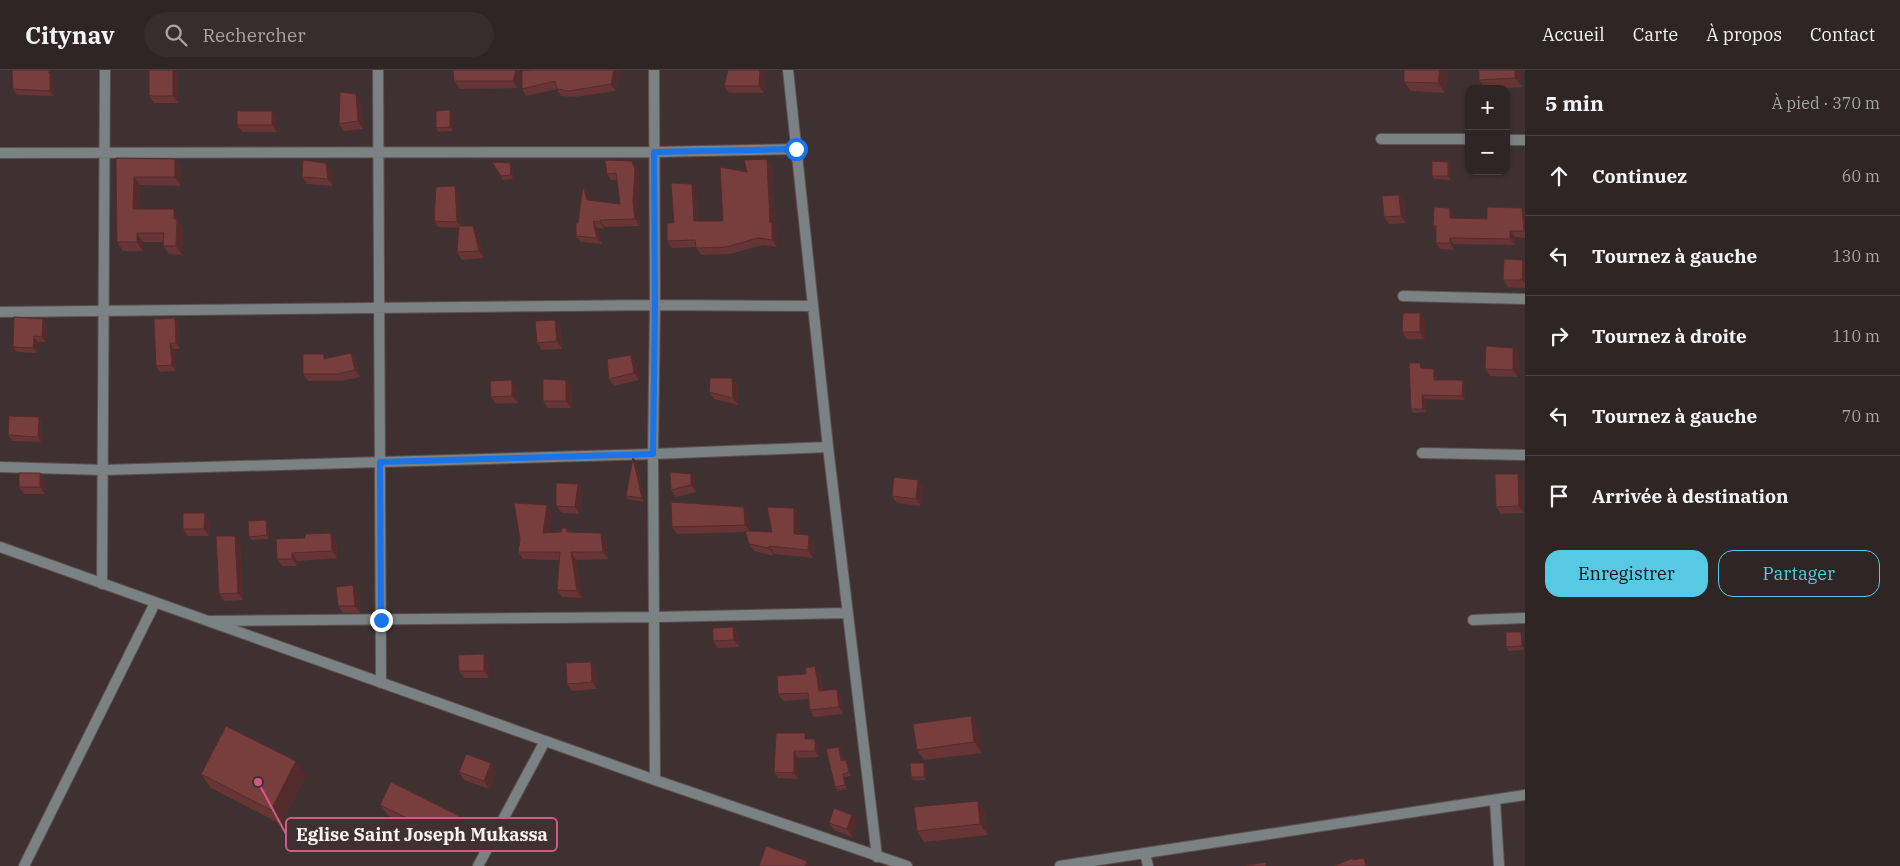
<!DOCTYPE html>
<html lang="fr">
<meta charset="utf-8">
<style>
body{margin:0;font-family:"IBM Plex Serif",serif;background:#372d2d;color:#f1f3f6}
.controls{position:absolute;right:15px;top:15px;display:grid;overflow:hidden;border-radius:10px;box-shadow:0 1px 4px #0004}
.controls button{width:45px;height:45px;display:grid;place-items:center;padding:0;border:0;border-bottom:1px solid #4a4242;background:#2f2525;color:#f1f3f6;font:25px sans-serif}
.stop{position:absolute;width:15px;height:15px;margin:-11px;border:4px solid #1a73e8;border-radius:50%;background:#fff}
.stop.end{background:#1a73e8;border-color:#fff;box-shadow:0 1px 5px #0008}
.list{margin:0;padding:0;list-style:none}
h2{display:flex;justify-content:space-between;align-items:center;height:65px;margin:0;padding:0 20px;font-size:21px}
h2 small{font-size:16px;font-weight:400;color:#a7a5a7}
.list li{display:grid;grid-template-columns:32px 1fr auto;gap:15px;align-items:center;box-sizing:border-box;height:80px;padding:0 20px;border-top:1px solid #4a4242}
.list b{display:block;font-size:19px;white-space:nowrap}
.list em{font-size:16px;font-style:normal;color:#a7a5a7}
.actions{display:flex;gap:10px;padding:15px 20px}
.actions a{flex:1;padding:11px 0;border:1px solid #58c9e3;border-radius:15px;text-align:center;font-size:18px;color:#58c9e3}
.actions .main{background:#58c9e3;color:#111}
.icon{flex:none;width:28px;height:28px;fill:none;stroke:currentColor;stroke-width:2;stroke-linecap:round;stroke-linejoin:round}
.map{position:relative;flex:none;width:1525px;height:796px;overflow:hidden}
header{display:flex;align-items:center;gap:30px;box-sizing:border-box;height:70px;padding:0 25px;background:#2f2525;border-bottom:1px solid #4a4242}
header strong{font-size:24px}
nav{display:flex;gap:28px;margin-inline-start:auto;font-size:18px}
.search{width:350px;height:45px;background:#372d2d;display:flex;align-items:center;gap:12px;box-sizing:border-box;padding:0 18px;border-radius:28px;color:#a7a5a7;font-size:19px}
main{display:flex}
aside{flex:1;background:#2f2525}
.map>svg:first-child{display:block}
</style>
<header>
<strong>Citynav</strong>
<div class="search"><svg class="icon" aria-label="search" viewBox="0 0 24 24"><circle cx="10" cy="10" r="6"/><path d="M15 15l6 6"/></svg>Rechercher</div>
<nav><a>Accueil</a><a>Carte</a><a>À propos</a><a>Contact</a></nav>
</header>
<main>
<div class="map">
<svg width="1525" height="796" viewBox="0 0 1525 796">
<rect width="100%" height="100%" fill="#3f3131"/>
<g fill="none" stroke-linecap="round" stroke-linejoin="round">
<g stroke="#5d5050" stroke-width="12">
<path id="minor" d="M378,0L381,613
M654,0L655,235L653,384L655,710
M788,0L828,377L877,787
M1381,69H1469
M1506,70H1525
M0,83L654,82L796,79
M1403,226L1525,229
M0,242L655,235L813,236
M1422,383L1525,385
M0,397L104,400L653,384L828,377
M102,514L105,0
M1473,550L1525,548
M210,551L655,547L847,543
M1495,730L1499,796
M1145,783L1148,796
M24,796L155,533
M478,796L545,671"/>
</g>
<g stroke="#5d5050" stroke-width="12">
<path id="tertiary" d="M0,477L655,710L907,796
M1060,796L1525,725"/>
</g>
<use href="#minor" stroke="#7b8284" stroke-width="10"/>
<use href="#tertiary" stroke="#7b8284" stroke-width="10"/>
</g>
<path fill="#673535" d="M149,0H178V33H154L149,26Z
M531,0H620L616,21L574,27L561,26L557,19L526,26L522,19Z
M728,0H764L765,2L764,23H729L724,16Z
M1404,0H1448L1445,23L1411,21L1404,12Z
M1479,0H1521L1522,17L1486,19L1479,10Z
M521,4L518,18L460,19L454,11Z
M52,7L54,9V26L17,25L13,19Z
M356,24L361,31L363,59L344,61L339,54Z
M272,41L277,48V62H242L237,55Z
M453,44V61L439,62L436,58Z
M116,88L175,89L181,98V116L140,115L139,139L180,148V154L183,158L182,185L169,184L163,176L164,172H143V181H123L117,172Z
M632,91L637,97L639,106L638,138L640,156L604,157V159L597,158L602,174L581,172L576,166L583,116L588,123L590,130L620,134L617,110H611L607,104Z
M1448,92L1451,95V110L1434,109L1432,106Z
M326,93L331,100L333,116L307,114L302,107Z
M510,93L512,97L513,109L503,110L501,106Z
M772,96L775,155L777,159V177L763,175L730,184L701,185L696,177L672,178L667,171L674,153L697,121L698,151H723L747,102Z
M459,122L461,156L478,164L484,188L462,190L457,182L459,158L438,157L434,151Z
M1399,125L1404,132L1406,153L1389,154L1384,147Z
M1522,138L1525,142V168L1515,167V175L1454,174V180L1440,179L1436,173V160L1433,156L1454,144V149H1487Z
M1525,193V218L1508,217L1503,210Z
M1420,243L1425,250V269H1407L1402,262Z
M175,248L179,254L180,279H174L176,301L160,302L156,296Z
M555,250L560,257L562,279L542,280L537,273Z
M47,254L46,272H37V283L17,282L13,277Z
M1513,278L1519,285L1518,307L1490,306L1485,299Z
M351,283L356,290L360,307L342,311H308L303,304L327,288Z
M636,293L639,310L614,316L609,309Z
M1423,296V298L1434,299L1437,303V310H1463L1465,314V330L1425,329L1426,342L1413,343L1411,339Z
M732,308L737,315L738,335L714,329L709,322Z
M566,310L572,317L571,338H548L543,331Z
M517,317L518,333L496,334L491,327Z
M39,347L42,353L41,372L12,371L8,365Z
M633,388L636,391L644,432L628,429L626,426Z
M40,403L45,410V424H24L19,417Z
M918,410L923,417L921,436L897,433L892,426Z
M696,411V422L676,427L671,420Z
M1523,411L1524,443L1501,444L1496,437Z
M578,414L583,422L580,444L562,443L556,436Z
M547,435L552,442L549,463L561,462L566,458L569,462L601,463L606,470L608,489L576,490L582,528L562,527L557,520L559,490L523,489L518,482Z
M794,438L799,446V465L814,472L813,488L774,484V486L754,481L749,474L745,462L677,464L672,457L749,444V461L772,462Z
M210,450L209,466H188L183,459Z
M268,453L269,469L252,470L249,467Z
M331,463L336,470L337,488L297,491V496H282L277,489L305,468Z
M240,473L243,530L224,531L219,524Z
M359,523L360,543H343L338,536Z
M733,557L738,564L739,577L718,578L713,571Z
M1524,565V580L1509,581L1506,577Z
M484,584L489,592V608H464L459,601Z
M591,592L596,599L597,619L572,621L567,614Z
M820,603L823,620L841,625L843,644L814,647L810,640L808,629L783,631L778,624L806,604Z
M978,657L982,683L924,690L917,680Z
M776,663L809,669L819,675V687L798,688V709L778,708L774,702Z
M839,677L841,680L843,690H846L848,693L851,706L845,707L847,719L838,721L835,717Z
M926,697V710H913L911,707Z
M496,701L489,719L464,710L459,702Z
M201,704L306,705L281,754L211,718Z
M978,731L985,742L988,765L924,772L917,761Z
M380,735L466,757L455,779L388,745Z
M857,752L852,767L834,760L829,753Z"/>
<path fill="#542b2b" d="M49,0H52V7L54,9V26L50,21Z
M173,0H178V33L173,26Z
M516,0H519L521,4L518,18L513,11Z
M614,0H620L616,21L611,14Z
M760,0H764L765,2L764,23L759,16Z
M1440,0H1448L1445,23L1438,13Z
M1515,0H1521L1522,17L1515,8Z
M356,24L361,31L363,59L358,51Z
M450,40L453,44V61L450,57Z
M272,41L277,48V62L272,55Z
M175,89L181,98V116L175,107Z
M767,89L772,96L775,155L777,159V177L772,170L770,153Z
M632,91L637,97L639,106L638,138L640,156L635,149L633,132Z
M1448,92L1451,95V110L1448,106Z
M326,93L331,100L333,116L328,109Z
M510,93L512,97L513,109L511,105Z
M134,107L140,115L139,148L133,139Z
M692,114L697,121L699,158L694,151Z
M455,116L459,122L461,158L457,152Z
M583,116L588,123L592,137L587,130Z
M1399,125L1404,132L1406,153L1401,146Z
M1450,138L1454,144L1455,155L1450,148Z
M1522,138L1525,142V163L1524,161Z
M174,139L180,148V154L183,158L182,185L176,176Z
M600,150L604,157V159L600,152Z
M593,151L597,158L602,174L597,168Z
M473,156L478,164L484,188L479,181Z
M1510,161L1515,167V175L1510,169Z
M137,163L143,172V181L137,172Z
M1450,168L1454,174V180L1450,173Z
M1523,190L1525,193V214L1522,210Z
M1420,243L1425,250V269L1420,262Z
M175,248L179,254L180,279L176,273Z
M43,249L47,254L46,272L42,267Z
M555,250L560,257L562,279L557,271Z
M34,266L37,272V283L33,278Z
M170,273L174,279L176,301L172,295Z
M1513,278L1519,285L1518,307L1513,300Z
M351,283L356,290L360,307L355,300Z
M631,285L636,293L639,310L634,303Z
M1434,299L1437,303V313L1434,310Z
M732,308L737,315L738,335L733,328Z
M512,310L517,317L518,333L512,326Z
M566,310L572,317L571,338L566,331Z
M1463,310L1465,314V330L1462,326Z
M1422,325L1425,329L1426,342L1423,339Z
M39,347L42,353L41,372L38,367Z
M633,388L636,391L644,432L642,428Z
M40,403L45,410V424L40,417Z
M691,404L696,411V422L691,415Z
M1518,404L1523,411L1524,443L1519,436Z
M918,410L923,417L921,436L916,429Z
M578,414L583,422L580,444L575,437Z
M547,435L552,442L548,470L543,463Z
M744,437L749,444L750,461L745,455Z
M794,438L799,446V472L794,464Z
M205,443L210,450L209,466L204,459Z
M266,450L268,453L269,469L267,465Z
M331,463L336,470L337,488L332,481Z
M601,463L606,470L608,489L603,482Z
M809,465L814,472L813,488L808,480Z
M235,466L240,473L243,530L238,523Z
M769,476L774,484V486L769,478Z
M571,482L576,490L582,528L577,521Z
M292,483L297,491V496L292,489Z
M353,515L359,523L360,543L355,536Z
M733,557L738,564L739,577L734,570Z
M1521,562L1524,565V580L1522,576Z
M484,584L489,592V608L484,601Z
M591,592L596,599L597,619L592,612Z
M815,596L820,603L824,627L819,621Z
M837,619L841,625L843,644L839,637Z
M971,646L978,657L982,683L974,672Z
M815,669L819,675V687L815,681Z
M839,677L841,680L843,694L841,691Z
M794,681L798,688V709L794,703Z
M846,690L848,693L851,706L849,702Z
M296,691L306,705L281,754L271,740Z
M491,693L496,701L489,719L484,711Z
M924,693L926,697V710L924,707Z
M843,704L845,707L847,719L845,715Z
M978,731L985,742L988,765L980,754Z
M852,745L857,752L852,767L847,759Z
M459,746L466,757L455,779L448,768Z
M1364,788L1368,793V796H1366Z
M807,791L810,796H805Z"/>
<path fill="#783e3e" stroke="#542b2b" d="M12,0H49V3H50V21L13,19Z
M149,0H173V26H149Z
M453,0H516L513,11H454Z
M531,0H614L611,14L569,21L557,19L555,11L522,19V1Z
M728,0H760L759,16H724Z
M1404,0H1440L1438,13L1404,12Z
M1479,0H1515V8L1479,10Z
M340,22L356,24L358,51L339,54Z
M450,40V57L436,58V41Z
M237,41H272V55H237Z
M116,88L175,89V107H134L133,139H174V149H177L176,176H163L164,163H137V172H117Z
M767,89L770,153L772,152V170L758,168L726,177L696,178L695,170L667,171V153H674L671,113L692,114L694,151H723L720,97L747,102L744,90Z
M303,90L326,93L328,109L302,107Z
M605,90L632,91L635,99L633,132L635,149L600,150V152L593,151L597,168L576,166V153H578L583,116L587,130L620,134L616,103L607,104Z
M1432,91L1448,92V106H1432Z
M492,92L510,93L511,105L501,106Z
M455,116L457,152L434,151L436,117Z
M1399,125L1401,146L1384,147L1382,126Z
M1434,137L1450,138V148L1487,149V137L1522,138L1524,161H1510V169L1450,168V173H1436V156H1433Z
M459,156H473L479,181L457,182Z
M1504,189L1523,190L1522,210H1503Z
M1403,243H1420V262H1402Z
M14,247L43,249L42,267L34,266L33,278L13,277Z
M175,248L176,273H170L172,295L156,296L154,249Z
M555,250L557,271L537,273L535,251Z
M1486,276L1513,278V300L1485,299Z
M351,283L355,300L337,304H303V284H324V289Z
M631,285L634,303L609,309L607,289Z
M1409,293H1420L1421,298L1434,299V310H1463L1462,326L1422,325L1423,339H1411Z
M710,308H732L733,328L709,322Z
M543,309L566,310V331H543Z
M512,310V326L491,327L490,311Z
M9,346L39,347L38,367L8,365Z
M633,388L642,428L626,426Z
M670,402L691,404V415L671,420Z
M19,403H40V417H19Z
M1495,404H1518L1519,436L1496,437Z
M894,407L918,410L916,429L892,426Z
M556,413L578,414L575,437L556,436Z
M671,432L744,437L745,455L672,457Z
M514,433L547,435L543,463L561,462L562,458H566L567,462L601,463L603,482H571L577,521L557,520L560,482H518L520,469Z
M767,437L794,438V464L809,465L808,480L769,476V478L749,474L745,461L772,462Z
M183,443H205L204,459H183Z
M266,450L267,465L249,467L248,451Z
M331,463L332,481L292,483V489H277L276,469L305,468V464Z
M216,466H235L238,523L219,524Z
M353,515L355,536H338L336,517Z
M733,557L734,570L713,571V558Z
M1506,562H1521L1522,576L1506,577Z
M484,584V601H459L458,585Z
M591,592L592,612L567,614L566,593Z
M815,596L819,621L837,619L839,637L810,640L808,623L778,624L777,606L806,604L805,598Z
M971,646L974,672L917,680L913,654Z
M226,656L296,691L271,740L201,704Z
M776,663H805V669H815V681H794V703L774,702Z
M839,677L841,691L846,690L849,702L843,704L845,715L835,717L826,679Z
M466,684L491,693L484,711L459,702Z
M910,693H924V707H911Z
M391,712L459,746L448,768L380,735Z
M978,731L980,754L917,761L914,737Z
M834,738L852,745L847,759L829,753Z
M766,776L807,791L805,796H759Z
M1353,788V790L1364,788L1366,796H1333Z
M1266,792V796H1241Z"/>
<g fill="none" stroke-linecap="round" stroke-linejoin="round">
<path stroke="#1a73e8" stroke-width="6" d="M381,550L380,392L653,384L655,235L654,82L796,79"/>
</g>
<path fill="none" stroke="#d35988" stroke-width="2" d="M258 712L286 764"/>
<circle fill="#d35988" stroke="#3f3131" stroke-width="2" cx="258" cy="712" r="5"/>
<rect fill="#3f3131" stroke="#d35988" stroke-width="2" x="286" y="748" width="271" height="33" rx="5"/>
<g font-size="18" text-anchor="middle" font-weight="bold" fill="#faf1f1">
<text x="422" y="771">Eglise Saint Joseph Mukassa</text>
</g>
</svg>
<div class="controls">
<button>+</button>
<button>−</button>
</div>
<div class="stop" style="left:796px;top:79px"></div>
<div class="stop end" style="left:381px;top:550px"></div>
</div>
<aside>
<h2>5 min<small>À pied · 370 m</small></h2>
<ul class="list">
<li><svg class="icon" aria-label="ahead" viewBox="0 0 24 24"><path d="M12 20V5M6 11l6-6 6 6"/></svg><div><b>Continuez</b></div><em>60 m</em></li>
<li><svg class="icon" aria-label="left" viewBox="0 0 24 24"><path d="M17 20v-9H6M10 6l-5 5 5 5"/></svg><div><b>Tournez à gauche</b></div><em>130 m</em></li>
<li><svg class="icon" aria-label="right" viewBox="0 0 24 24"><path d="M7 20v-9h11M14 6l5 5-5 5"/></svg><div><b>Tournez à droite</b></div><em>110 m</em></li>
<li><svg class="icon" aria-label="left" viewBox="0 0 24 24"><path d="M17 20v-9H6M10 6l-5 5 5 5"/></svg><div><b>Tournez à gauche</b></div><em>70 m</em></li>
<li><svg class="icon" aria-label="arrive" viewBox="0 0 24 24"><path d="M6 21V4h12l-3 4 3 4H6"/></svg><div><b>Arrivée à destination</b></div></li>
</ul>
<div class="actions"><a class="main">Enregistrer</a><a>Partager</a></div>
</aside>
</main>
